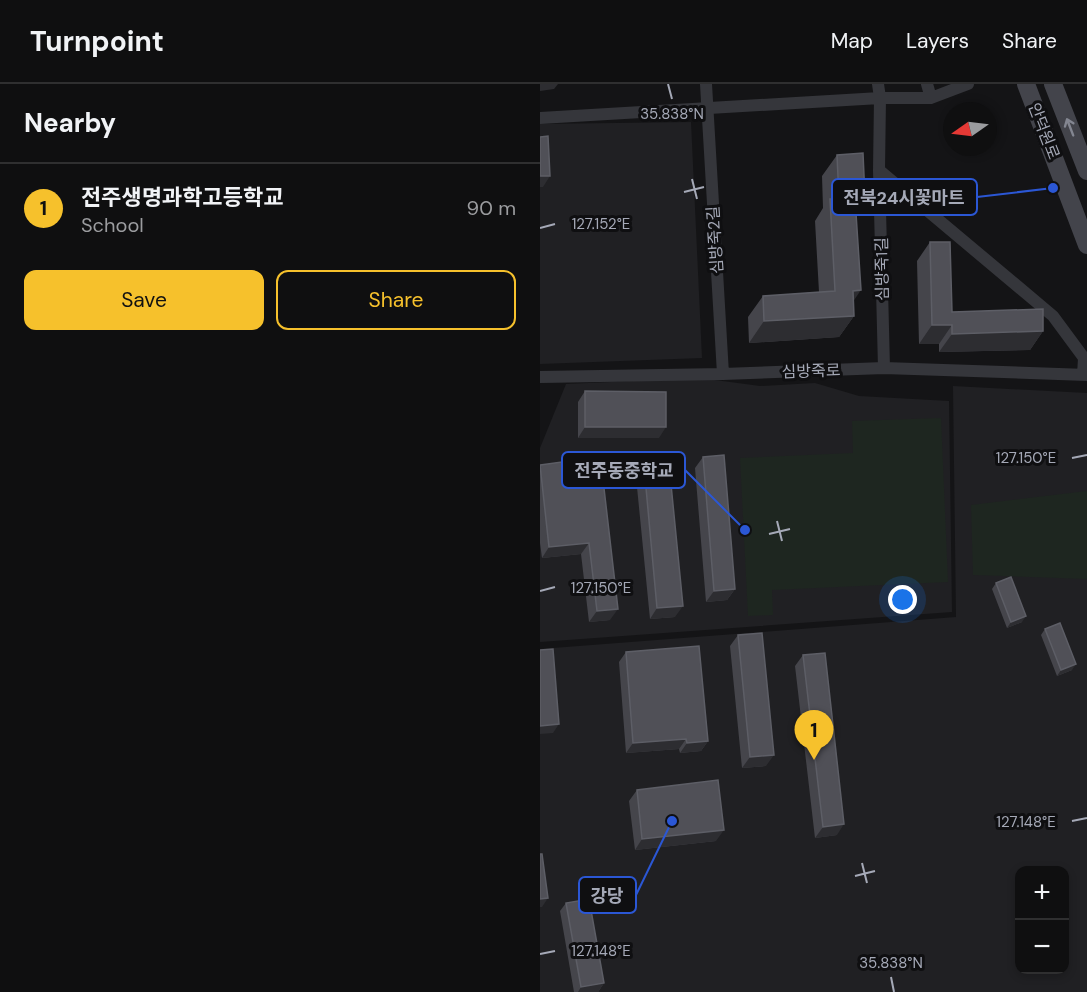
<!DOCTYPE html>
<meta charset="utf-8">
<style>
body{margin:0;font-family:"DM Sans","Noto Sans KR",sans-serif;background:#1d1d1e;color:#f1f3f6}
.controls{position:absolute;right:18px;bottom:18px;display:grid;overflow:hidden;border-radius:12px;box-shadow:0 3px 9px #0003}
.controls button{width:54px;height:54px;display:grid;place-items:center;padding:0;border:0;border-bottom:2px solid #2f2f30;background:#0f0f10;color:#f1f3f6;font:30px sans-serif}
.compass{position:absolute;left:403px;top:18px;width:54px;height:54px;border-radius:50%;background:#0f0f10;box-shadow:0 3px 9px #0003;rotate:256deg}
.you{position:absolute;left:363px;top:516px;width:21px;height:21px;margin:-15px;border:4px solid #fff;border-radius:50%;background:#1a73e8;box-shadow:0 0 0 9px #1a73e833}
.badge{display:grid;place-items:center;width:39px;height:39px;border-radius:50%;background:#f6c12c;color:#111;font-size:20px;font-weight:700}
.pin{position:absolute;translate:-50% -50px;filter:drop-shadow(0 2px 3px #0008)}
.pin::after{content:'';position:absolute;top:32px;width:21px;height:18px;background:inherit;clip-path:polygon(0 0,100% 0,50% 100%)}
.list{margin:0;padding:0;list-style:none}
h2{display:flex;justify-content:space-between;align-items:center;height:78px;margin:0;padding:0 24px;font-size:26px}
h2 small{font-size:20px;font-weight:400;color:#9b9c9f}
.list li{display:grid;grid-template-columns:39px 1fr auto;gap:18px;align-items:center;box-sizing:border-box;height:90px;padding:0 24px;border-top:2px solid #2f2f30}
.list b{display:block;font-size:22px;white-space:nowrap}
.list p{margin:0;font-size:20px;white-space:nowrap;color:#9b9c9f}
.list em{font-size:20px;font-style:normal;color:#9b9c9f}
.actions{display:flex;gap:12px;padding:18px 24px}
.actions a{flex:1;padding:14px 0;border:2px solid #f6c12c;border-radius:12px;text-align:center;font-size:21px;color:#f6c12c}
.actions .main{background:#f6c12c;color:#111}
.map{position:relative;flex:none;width:547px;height:908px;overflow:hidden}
header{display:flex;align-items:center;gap:36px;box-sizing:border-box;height:84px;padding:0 30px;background:#0f0f10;border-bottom:2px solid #2f2f30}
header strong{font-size:28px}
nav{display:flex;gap:33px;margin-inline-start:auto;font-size:21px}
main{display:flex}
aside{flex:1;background:#0f0f10}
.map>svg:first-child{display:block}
</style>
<header>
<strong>Turnpoint</strong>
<nav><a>Map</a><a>Layers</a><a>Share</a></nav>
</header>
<main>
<aside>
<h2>Nearby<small></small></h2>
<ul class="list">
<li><span class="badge">1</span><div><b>전주생명과학고등학교</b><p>School</p></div><em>90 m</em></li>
</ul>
<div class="actions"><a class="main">Save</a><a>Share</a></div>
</aside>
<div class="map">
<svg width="547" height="908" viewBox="0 0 547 908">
<rect width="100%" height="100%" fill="#141416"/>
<path fill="#202023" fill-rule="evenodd" d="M151,38L162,274L0,280V40Z
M160,294L220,302L275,299L319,312L409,317L412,528L0,558V364L26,300Z
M413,302L547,309V908H0V565L416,533ZM479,786H524V886H479Z"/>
<path fill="#1e2620" d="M401,334L408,498L232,506L233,531L208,532L200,374L313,369L312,337Z
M547,407V495L433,491L431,421Z"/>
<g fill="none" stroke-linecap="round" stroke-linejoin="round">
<path stroke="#35363b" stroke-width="12" d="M166,0L183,290
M338,0L340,14L339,86L344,284
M387,0L391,14
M0,34L340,14H391L428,0
M339,86L513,232L544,274L543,291
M0,293L183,290L344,284L547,291"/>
<path stroke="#43444b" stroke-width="18" d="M486,0L547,161
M513,0L547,87"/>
</g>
<path fill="#45454b" d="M297,71L325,114L316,127L313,217L314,232L299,253L209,259L208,233L223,212L279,208L275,137L283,124L282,92Z
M390,158L412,228L503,247L490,266L399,268V260H379L377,177Z
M45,307L119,354H38V318Z
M163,373L195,505L187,516L166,518L155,384Z
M0,381L31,391L70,536L49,538L41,470L2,474L0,459Z
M104,382L135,533L110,535L96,393Z
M456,499L482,538L467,544L452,505Z
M505,545L532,586L517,592L501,551Z
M198,551L226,682L202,684L190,562Z
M86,568L168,657L161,667L140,669L139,665L86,669L79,578Z
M263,571L297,751L275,754L255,582Z
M97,706L176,757L95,766L89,717Z
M26,819L64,899L58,908H34L20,827Z"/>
<path fill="#2d2d31" d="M0,0H18L14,5L0,7Z
M0,92H10L3,103H0Z
M315,114H325L310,135Z
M321,206L306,228L313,207Z
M314,232L299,253L209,259L224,237Z
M392,241H412L399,260H379Z
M503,247L490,266L399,268L412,250Z
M45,343H126L119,354H38Z
M49,459L41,470L2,474L9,463Z
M195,505L187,516L166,518L174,507Z
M143,522L135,533L110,535L117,524Z
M78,525L70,536L49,538L57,527Z
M486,532L482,538L467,544L471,538Z
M536,580L532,586L517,592L521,586Z
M19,640L13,649L0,650V642Z
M146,655L139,665L86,669L93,659Z
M168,657L161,667L140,669L147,659Z
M234,671L226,682L202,684L210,673Z
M304,740L297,751L275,754L283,743Z
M184,746L176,757L95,766L102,755Z
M8,814L2,823H0V815Z
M64,899L58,908H38L41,903Z"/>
<path fill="#505057" stroke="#5d5e66" stroke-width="1.5" d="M8,52L10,92H0V53Z
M323,69L325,114H315L321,206L313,207L314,232L224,237L223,212L295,207L290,115H299L297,71Z
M390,158H410L412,228L503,225V247L412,250V241H392Z
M45,307L126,308V343H45Z
M184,371L195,505L174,507L163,373Z
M29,377L31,391L62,387L78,525L57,527L49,459L9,463L0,381Z
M129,380L143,522L117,524L104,382Z
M471,493L486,532L471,538L456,499Z
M520,539L536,580L521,586L505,545Z
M222,549L234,671L210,673L198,551Z
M159,562L168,657L147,659L146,655L93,659L86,568Z
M13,565L19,640L0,642V566Z
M285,569L304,740L283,743L263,571Z
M178,696L184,746L102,755L97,706Z
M0,770H2L8,814L0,815Z
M49,815L64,899L41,903L26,819Z"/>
<defs><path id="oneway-shaft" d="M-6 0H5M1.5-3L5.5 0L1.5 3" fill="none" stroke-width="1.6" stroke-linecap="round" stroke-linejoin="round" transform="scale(1.5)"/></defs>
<use stroke="#838691" href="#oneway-shaft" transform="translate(530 43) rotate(-111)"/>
<path fill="none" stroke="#a5a9b7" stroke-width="2" d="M128,0L132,15M152,95L157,115M144,108L164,103M0,144L15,140M532,374L547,371M237,437L242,457M229,450L250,445M0,507L15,503M532,737L547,734M322,779L327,799M315,792L335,787M0,870L15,867M351,893L354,908"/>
<g text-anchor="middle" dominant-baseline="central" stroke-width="6" stroke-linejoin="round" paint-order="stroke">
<g font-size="16" fill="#a5a9b7" stroke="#0f0f11">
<text transform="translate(504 47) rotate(69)">안덕원로</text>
<text transform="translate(175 156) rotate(-94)">심방죽2길</text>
<text transform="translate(342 185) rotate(-91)">심방죽1길</text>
<text transform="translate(271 287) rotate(-2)">심방죽로</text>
</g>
</g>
<g font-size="15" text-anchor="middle" fill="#a5a9b7" stroke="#0f0f11" stroke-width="6" stroke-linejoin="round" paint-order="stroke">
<text x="132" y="35">35.838°N</text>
<text x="61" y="145">127.152°E</text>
<text x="486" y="379">127.150°E</text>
<text x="61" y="509">127.150°E</text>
<text x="486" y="743">127.148°E</text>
<text x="61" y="872">127.148°E</text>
<text x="351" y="884">35.838°N</text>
</g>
<path fill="none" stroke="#2b57d5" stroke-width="2" d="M513 104L437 113M205 446L145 386M132 737L96 811"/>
<g fill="#2b57d5" stroke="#0f0f11" stroke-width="2">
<circle cx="513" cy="104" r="6"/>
<circle cx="205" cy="446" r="6"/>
<circle cx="132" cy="737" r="6"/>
</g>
<g fill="#0f0f11" stroke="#2b57d5" stroke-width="2">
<rect x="292" y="95" width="145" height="36" rx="6"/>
<rect x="22" y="368" width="123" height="36" rx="6"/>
<rect x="39" y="793" width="57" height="36" rx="6"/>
</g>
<g font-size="18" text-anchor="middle" font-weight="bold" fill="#a5a9b7">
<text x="364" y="120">전북24시꽃마트</text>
<text x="84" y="393">전주동중학교</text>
<text x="67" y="818">강당</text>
</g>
</svg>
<div class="controls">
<button>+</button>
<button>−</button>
</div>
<svg class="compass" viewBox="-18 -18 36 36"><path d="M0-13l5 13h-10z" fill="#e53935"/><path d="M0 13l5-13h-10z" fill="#9b9c9f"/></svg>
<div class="you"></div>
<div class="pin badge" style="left:274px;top:676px">1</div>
</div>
</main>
